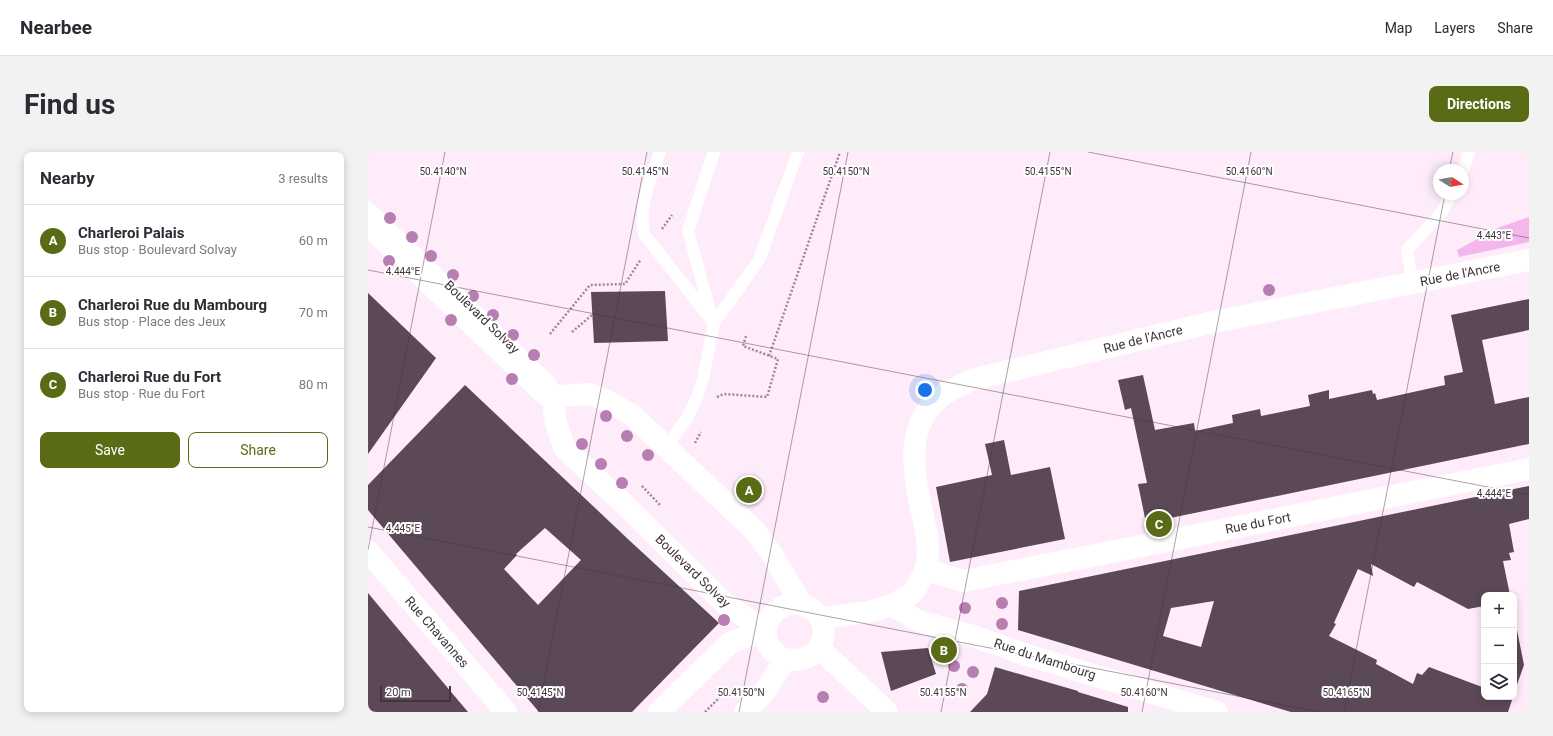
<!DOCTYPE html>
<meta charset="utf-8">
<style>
body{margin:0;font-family:Roboto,sans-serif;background:#f2f2f3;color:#2b2b33}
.controls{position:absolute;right:12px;bottom:12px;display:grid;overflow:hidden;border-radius:8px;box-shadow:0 2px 10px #0003}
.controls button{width:36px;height:36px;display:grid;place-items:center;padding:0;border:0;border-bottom:1px solid #e1e1e2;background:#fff;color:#2b2b33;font:20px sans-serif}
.compass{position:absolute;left:1065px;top:12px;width:36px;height:36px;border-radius:50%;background:#fff;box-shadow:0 2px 10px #0003;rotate:101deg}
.scale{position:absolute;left:12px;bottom:10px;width:71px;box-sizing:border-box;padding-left:4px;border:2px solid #3e353d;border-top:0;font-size:11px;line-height:14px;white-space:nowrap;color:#3e353d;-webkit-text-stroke:3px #fff;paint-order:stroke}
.you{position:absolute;left:557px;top:238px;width:14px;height:14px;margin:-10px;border:3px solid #fff;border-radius:50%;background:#1a73e8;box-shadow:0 0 0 6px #1a73e833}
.badge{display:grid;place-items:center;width:26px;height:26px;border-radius:50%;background:#5a6b16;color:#fff;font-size:13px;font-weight:700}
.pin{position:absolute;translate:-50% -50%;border:2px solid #fff;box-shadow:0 1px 4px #0006}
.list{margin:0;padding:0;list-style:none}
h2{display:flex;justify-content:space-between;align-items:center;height:52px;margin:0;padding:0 16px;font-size:17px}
h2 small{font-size:13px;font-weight:400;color:#7c7c81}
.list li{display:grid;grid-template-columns:26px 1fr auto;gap:12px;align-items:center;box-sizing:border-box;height:72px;padding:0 16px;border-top:1px solid #e1e1e2}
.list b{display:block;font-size:15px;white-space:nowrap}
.list p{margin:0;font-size:13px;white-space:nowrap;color:#7c7c81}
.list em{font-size:13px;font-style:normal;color:#7c7c81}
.actions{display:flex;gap:8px;padding:12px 16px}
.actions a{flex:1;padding:9px 0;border:1px solid #5a6b16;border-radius:8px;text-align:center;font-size:14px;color:#5a6b16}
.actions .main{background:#5a6b16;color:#fff}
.icon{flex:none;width:22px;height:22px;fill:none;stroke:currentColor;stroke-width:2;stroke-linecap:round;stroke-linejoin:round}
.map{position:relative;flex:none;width:1161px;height:560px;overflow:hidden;border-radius:8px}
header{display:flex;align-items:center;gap:24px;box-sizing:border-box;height:56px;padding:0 20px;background:#fff;border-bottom:1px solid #e1e1e2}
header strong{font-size:19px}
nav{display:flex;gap:22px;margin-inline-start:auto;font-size:14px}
.intro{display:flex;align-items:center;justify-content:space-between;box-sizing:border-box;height:96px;padding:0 24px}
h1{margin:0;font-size:28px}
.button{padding:10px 18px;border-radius:8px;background:#5a6b16;color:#fff;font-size:14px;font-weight:700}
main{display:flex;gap:24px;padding:0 24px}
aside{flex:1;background:#fff;border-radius:8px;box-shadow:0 2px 10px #0003}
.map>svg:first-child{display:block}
</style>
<header>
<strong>Nearbee</strong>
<nav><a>Map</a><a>Layers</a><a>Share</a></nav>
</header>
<div class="intro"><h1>Find us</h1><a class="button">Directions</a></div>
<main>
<aside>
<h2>Nearby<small>3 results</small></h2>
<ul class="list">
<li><span class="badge">A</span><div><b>Charleroi Palais</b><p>Bus stop · Boulevard Solvay</p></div><em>60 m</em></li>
<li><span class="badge">B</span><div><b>Charleroi Rue du Mambourg</b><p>Bus stop · Place des Jeux</p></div><em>70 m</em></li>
<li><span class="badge">C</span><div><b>Charleroi Rue du Fort</b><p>Bus stop · Rue du Fort</p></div><em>80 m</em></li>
</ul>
<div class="actions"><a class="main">Save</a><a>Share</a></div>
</aside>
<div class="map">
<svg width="1161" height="560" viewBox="0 0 1161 560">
<rect width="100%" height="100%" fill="#feecfb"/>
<path fill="#f4b7ed" d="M1161,65V90L1091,105L1089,98L1132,75Z"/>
<path fill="#5b4958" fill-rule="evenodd" d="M297,139L300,189L226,191L223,140Z
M0,141L68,206L0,302Z
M1161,147V178L1114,188L1127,252L1161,245V292L778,371L770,332L779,331L763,256L757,258L750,228L775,223L787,278L826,271L827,279L865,271L864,263L892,257L893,264L942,254L940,243L961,238V247L1004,238L1005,242L1007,241L1009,248L1077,233L1076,224L1095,220L1083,163Z
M97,233L262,389L351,471L264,560H171L0,358V333ZM177,376L213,408L170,453L136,417L149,403L148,402Z
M636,288L643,323L682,315L697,387L582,410L568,335L624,323L617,292Z
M1161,334V367L1141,372L1146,400L1141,401L1143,408L1135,409L1142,443H1116V454L1100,457L1049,430L1046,435L1003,412L1005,424L990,417L966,471L968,472L961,484L1009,508L1008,512L1045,532L1049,521L1054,523L1061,515L1114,535L1116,531V545H1145L1140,560H923L650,478L651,439ZM846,449L833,495L795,484L803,456Z
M0,441L31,478L100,560H0Z
M1146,463L1156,513L1146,541Z
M560,496L568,522L523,539L513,500Z
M627,515L710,539V540L760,555V560H602L619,542Z"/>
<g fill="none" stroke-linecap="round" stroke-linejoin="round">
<path stroke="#978a95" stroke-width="2.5" stroke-dasharray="2 2" stroke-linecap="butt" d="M294,77L304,63
M204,180L224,163
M182,182L222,133L257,132L273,107
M401,204L472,0
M349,245L356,242L399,245L410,207L375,194L378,184
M327,291L333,280
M274,334L292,353
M337,560L354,543"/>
<path stroke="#fff" stroke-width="12" d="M292,0C283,26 270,54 276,82L346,171
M1095,18L1101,0
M0,55L182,230L188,244
M1045,132L1039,98L1074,60L1083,42
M344,166L320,79L346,0
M298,295L319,266L330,243L335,227L346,171L391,108L430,0"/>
<path stroke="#fff" stroke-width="22" d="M0,399L138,560
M558,418L596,429L1161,317
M524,453L550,469L602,483L659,503L849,560
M451,496L519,560"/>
<path stroke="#fff" stroke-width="22" d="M0,73L177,242L188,244L223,242L239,249L264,263L387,379L405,404L433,451
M188,244L186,258L188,271L197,297L255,351L356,451L398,479
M423,451C443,451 459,465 455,486C451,506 423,515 408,502C387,483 400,458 423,451Z
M453,466C481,462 510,462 535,447C538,445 543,443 545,440C548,437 550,431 553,427C564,408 560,387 555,365C546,323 534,272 576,242C584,237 594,233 603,228L845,170L1161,108
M291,560L363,490L398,479
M377,560L395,542L418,507"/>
</g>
<g fill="#b77eb2">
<circle cx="22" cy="66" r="6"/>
<circle cx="44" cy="85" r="6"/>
<circle cx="63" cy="104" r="6"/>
<circle cx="21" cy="109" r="6"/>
<circle cx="85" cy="123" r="6"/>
<circle cx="901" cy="138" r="6"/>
<circle cx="105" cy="144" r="6"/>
<circle cx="125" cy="163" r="6"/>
<circle cx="83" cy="168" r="6"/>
<circle cx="145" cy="183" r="6"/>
<circle cx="166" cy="203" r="6"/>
<circle cx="144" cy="227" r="6"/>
<circle cx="238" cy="264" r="6"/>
<circle cx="259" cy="284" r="6"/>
<circle cx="214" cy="292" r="6"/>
<circle cx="280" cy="303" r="6"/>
<circle cx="233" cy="312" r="6"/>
<circle cx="254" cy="331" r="6"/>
<circle cx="634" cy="451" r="6"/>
<circle cx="597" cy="456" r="6"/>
<circle cx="356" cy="468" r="6"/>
<circle cx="634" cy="472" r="6"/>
<circle cx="586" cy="514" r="6"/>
<circle cx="605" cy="520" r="6"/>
<circle cx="594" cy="537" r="6"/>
<circle cx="455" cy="545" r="6"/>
</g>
<path fill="none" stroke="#3e353d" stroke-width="1" stroke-opacity="0.45" d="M720,0L1161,86M1081,18L1085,0M0,118L1161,343M0,375L951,560M0,398L77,0M170,560L279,0M371,560L480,0M573,560L682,0M774,560L883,0M976,560L1077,42"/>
<g text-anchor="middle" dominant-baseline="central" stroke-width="4" stroke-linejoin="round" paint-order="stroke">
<g font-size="13" fill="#3e353d" stroke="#fff">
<text transform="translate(1092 122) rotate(-11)">Rue de l'Ancre</text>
<text transform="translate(114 165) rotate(44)">Boulevard Solvay</text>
<text transform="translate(775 187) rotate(-14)">Rue de l'Ancre</text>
<text transform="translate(890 371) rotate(-11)">Rue du Fort</text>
<text transform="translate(325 419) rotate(44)">Boulevard Solvay</text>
<text transform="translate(69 480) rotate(49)">Rue Chavannes</text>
<text transform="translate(677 507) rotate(18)">Rue du Mambourg</text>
</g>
</g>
<g font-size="10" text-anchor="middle" fill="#3e353d" stroke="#fff" stroke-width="4" stroke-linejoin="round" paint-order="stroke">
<text x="75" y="23">50.4140°N</text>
<text x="277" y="23">50.4145°N</text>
<text x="478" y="23">50.4150°N</text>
<text x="680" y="23">50.4155°N</text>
<text x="881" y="23">50.4160°N</text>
<text x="1126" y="87">4.443°E</text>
<text x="35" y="123">4.444°E</text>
<text x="1126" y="345">4.444°E</text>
<text x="35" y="380">4.445°E</text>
<text x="172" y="544">50.4145°N</text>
<text x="373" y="544">50.4150°N</text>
<text x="575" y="544">50.4155°N</text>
<text x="776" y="544">50.4160°N</text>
<text x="978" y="544">50.4165°N</text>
</g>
</svg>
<div class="controls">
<button>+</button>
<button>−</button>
<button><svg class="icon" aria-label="layers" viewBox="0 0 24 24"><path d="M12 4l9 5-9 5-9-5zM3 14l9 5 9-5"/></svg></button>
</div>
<svg class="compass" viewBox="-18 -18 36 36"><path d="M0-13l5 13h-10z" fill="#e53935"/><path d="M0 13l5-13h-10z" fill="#7c7c81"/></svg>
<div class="scale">20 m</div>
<div class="you"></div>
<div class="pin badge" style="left:381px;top:338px">A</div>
<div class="pin badge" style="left:576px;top:498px">B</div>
<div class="pin badge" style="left:791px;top:372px">C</div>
</div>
</main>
